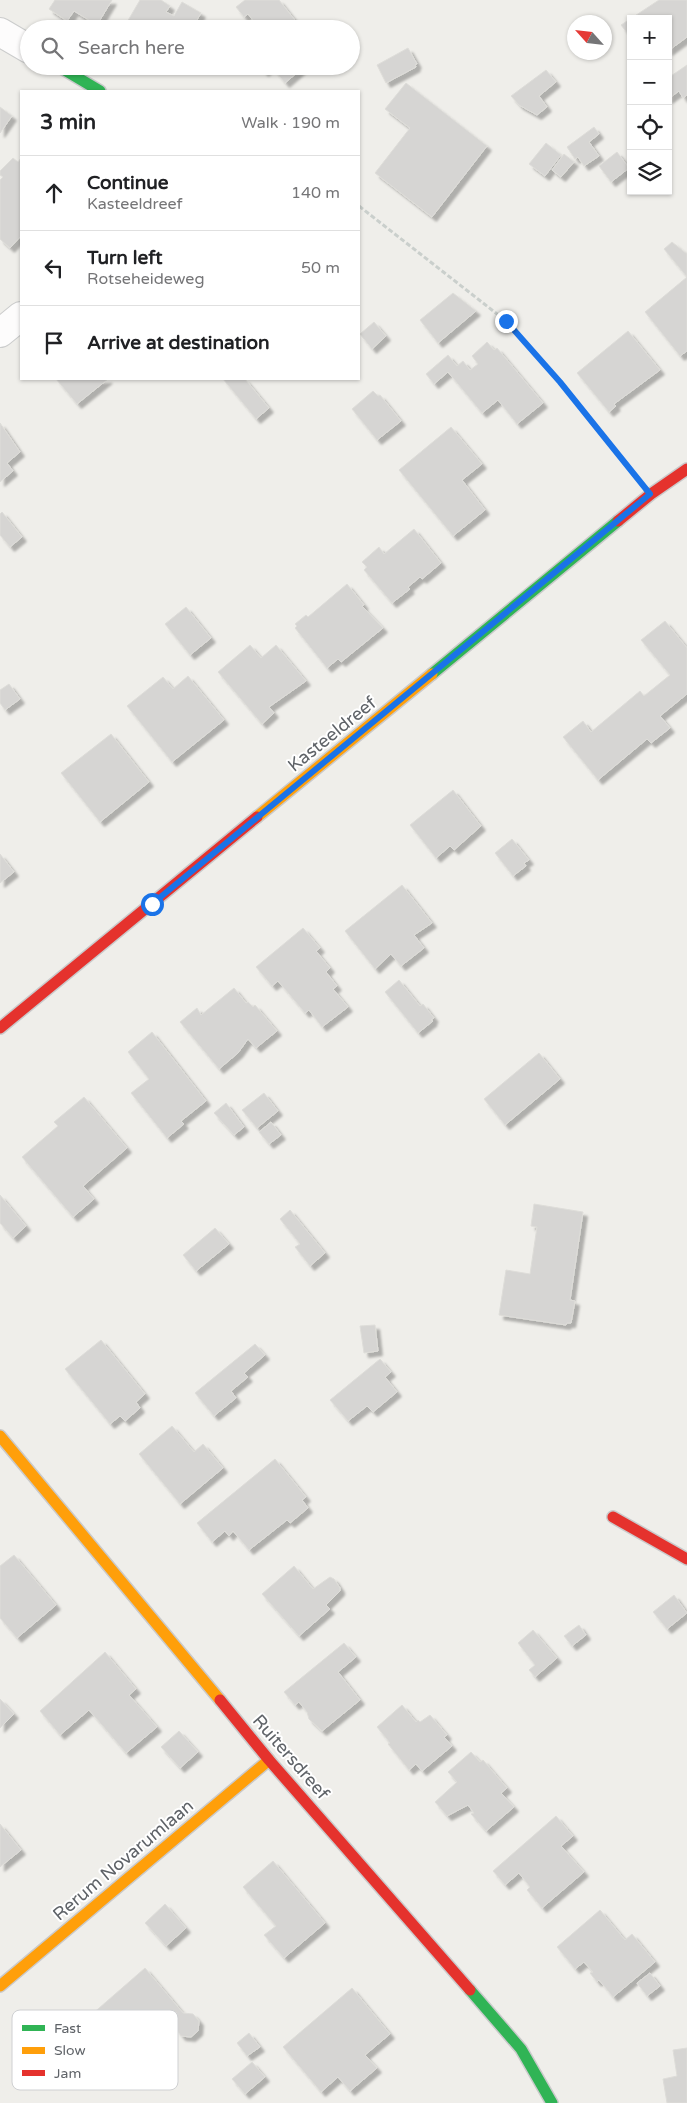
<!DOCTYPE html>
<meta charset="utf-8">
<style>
body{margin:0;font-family:"Varela Round",sans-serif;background:#f6f6f6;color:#202124}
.controls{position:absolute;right:15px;top:15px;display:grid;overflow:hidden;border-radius:0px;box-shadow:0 1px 4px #0004}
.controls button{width:45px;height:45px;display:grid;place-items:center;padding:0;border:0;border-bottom:1px solid #e0e0e0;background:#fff;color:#202124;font:25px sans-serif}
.compass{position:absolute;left:567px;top:15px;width:45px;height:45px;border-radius:50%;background:#fff;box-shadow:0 1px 4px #0004;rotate:297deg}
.stop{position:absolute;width:15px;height:15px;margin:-11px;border:4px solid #1a73e8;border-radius:50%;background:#fff}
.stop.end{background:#1a73e8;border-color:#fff;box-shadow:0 1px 5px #0008}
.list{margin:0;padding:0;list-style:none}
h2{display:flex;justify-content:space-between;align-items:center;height:65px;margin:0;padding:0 20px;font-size:21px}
h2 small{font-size:16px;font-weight:400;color:#757577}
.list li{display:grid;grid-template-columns:32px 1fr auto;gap:15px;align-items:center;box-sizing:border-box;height:75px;padding:0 20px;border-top:1px solid #e0e0e0}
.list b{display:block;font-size:19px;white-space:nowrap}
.list p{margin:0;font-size:16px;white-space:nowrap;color:#757577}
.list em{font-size:16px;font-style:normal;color:#757577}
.icon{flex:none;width:28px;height:28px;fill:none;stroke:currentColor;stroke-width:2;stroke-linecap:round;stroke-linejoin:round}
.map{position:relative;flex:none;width:687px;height:2103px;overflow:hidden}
.search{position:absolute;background:#fff;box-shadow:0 1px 4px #0004;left:20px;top:20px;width:340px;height:55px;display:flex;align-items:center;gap:12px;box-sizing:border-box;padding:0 18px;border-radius:28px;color:#757577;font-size:19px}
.panel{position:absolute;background:#fff;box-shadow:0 1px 4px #0004;left:20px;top:90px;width:340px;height:290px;border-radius:0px}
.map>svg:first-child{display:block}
</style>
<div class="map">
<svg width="687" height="2103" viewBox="0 0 687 2103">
<defs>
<filter id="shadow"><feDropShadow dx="4.5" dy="4.5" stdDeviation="1" flood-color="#0004"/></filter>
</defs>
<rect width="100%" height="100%" fill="#efeeea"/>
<path fill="#d6d5d3" stroke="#deddd9" filter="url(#shadow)" d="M55,0H112L97,25L74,11L67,21L49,9Z
M140,0H161L170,6L166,12L174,16L182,2L201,13L192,29H123Z
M245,0H279L302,29H260L248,14L244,17L236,7Z
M659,0H687V37L668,51V19H631V38L621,25Z
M214,23L226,27L225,29H212Z
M408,48L417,64L415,65L416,67L386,83L377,65Z
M687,65V95L683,98L679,91L668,99V78Z
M259,66H305L285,83L271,66L264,72Z
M546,70L556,82L539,96L547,107L537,115L519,105L511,96Z
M406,83L487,146L432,217L375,173L410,128L385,109Z
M0,107L12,116L0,133Z
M594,127L599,134L589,142L599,156L584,166L578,157L575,159L567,147Z
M546,143L561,155L545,176L529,164Z
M617,152L629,168L611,182L599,166Z
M564,154L574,162L561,177L552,170Z
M13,158L18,162L21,158V236L10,248L0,239V180L3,177L0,175V171Z
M672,242L687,254V277L664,249Z
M687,277V351L680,356L645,312Z
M453,293L476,311L438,343L420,320Z
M374,322L386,336L372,349L360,334Z
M628,331L660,370L614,404L616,406L609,412L577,373Z
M487,342L494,350L497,348L543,403L517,424L498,400L482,413L448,372L434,384L426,374L448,355L457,366L463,361L470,370L478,364L472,356Z
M56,379H108L77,404Z
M223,379H245L269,408L256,419Z
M373,391L378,396L380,395L401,421L377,440L352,409Z
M0,423L20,452L7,463L13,471L0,482Z
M451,427L482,464L462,480L485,510L453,536L399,470Z
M2,512L22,537L10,547L0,535V514Z
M414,529L441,563L422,579L420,577L408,587L410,589L392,603L364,570L367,567L362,562L379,547L384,554Z
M347,584L364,605L362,606L383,628L341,662L338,659L327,668L295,628L297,626L295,624L306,615L308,617Z
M186,607L211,638L190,655L165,624Z
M665,621L687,648V694L660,716L670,728L651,743L647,739L598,780L563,737L583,721L591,732L640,691L644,696L670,675L641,640Z
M250,645L261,658L276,645L306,681L269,707L274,713L262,724L218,672Z
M188,676L224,720L172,762L127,706L163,677L173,689Z
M9,684L20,699L5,710L0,703V690Z
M111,734L149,782L100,822L61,773Z
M453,790L481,826L454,850L450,846L436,858L410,825Z
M512,839L529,860L524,863L526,866L513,876L495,853Z
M0,854L14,872L0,883Z
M402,885L432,923L414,935L424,948L401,966L391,954L375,969L345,931Z
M303,928L320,948L316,951L330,968L326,972L337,986L333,989L348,1007L322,1027L309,1010L305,1013L278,981L272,986L256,967Z
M399,980L420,1006L423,1004L434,1018L431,1020L433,1021L418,1033L385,992Z
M234,988L246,1003L248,1002L253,1007L255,1005L277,1031L256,1048L248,1039L238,1053L219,1069L180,1022L197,1008L201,1015Z
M152,1032L206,1101L181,1121L184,1124L167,1138L131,1093L149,1079L128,1052Z
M539,1053L560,1079L505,1125L484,1099Z
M264,1093L278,1111L257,1128L242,1110Z
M84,1097L127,1148L83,1186L94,1199L73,1217L22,1157L58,1126L54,1122Z
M226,1103L244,1127L234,1135L214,1113Z
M271,1122L281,1135L269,1144L259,1132Z
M0,1195L26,1226L13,1238L0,1223Z
M534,1204L583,1212L570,1300L575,1301L571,1323H567L566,1325L499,1315L506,1270L530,1274L537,1227L531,1226Z
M290,1210L325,1253L310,1266L295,1247L300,1244L280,1219Z
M215,1228L229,1244L196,1271L183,1255Z
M375,1325L378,1351L364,1353L360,1326Z
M101,1340L145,1394L136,1402L140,1408L125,1421L120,1416L110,1424L65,1369Z
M255,1344L265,1355L244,1373L248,1377L231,1391L236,1398L214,1416L195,1393Z
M380,1359L391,1372L385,1377L397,1392L373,1412L367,1406L348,1421L330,1400Z
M172,1426L194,1452L203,1444L223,1468L180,1504L139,1454Z
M275,1459L306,1497L302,1500L308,1508L290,1523L287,1520L249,1550L233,1531L229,1536L225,1531L212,1542L197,1523Z
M14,1555L56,1605L17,1638L0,1618V1566Z
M294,1566L313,1589L330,1577L334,1579L340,1588V1591L326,1605L330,1609L299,1636L262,1594Z
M674,1595L687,1613L667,1629L653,1612Z
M579,1625L586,1635L572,1646L564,1636Z
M533,1630L557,1658L535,1677L529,1670L535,1665L518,1643Z
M344,1643L356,1657L338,1672L360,1700L322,1731L309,1719L307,1712L299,1702L295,1705L284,1692Z
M105,1652L136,1689L129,1695L157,1727L126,1753L89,1710L60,1735L40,1711Z
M0,1699L14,1714L0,1728Z
M402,1705L416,1722L418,1720L420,1722L430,1715L447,1735L444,1737L452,1746L422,1771L416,1764L409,1770L388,1744L390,1743L377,1727Z
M179,1731L198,1752L180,1768L161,1747Z
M471,1752L480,1762L483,1760L507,1788L501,1793L514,1807L486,1831L471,1814L474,1813L468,1805L447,1816L435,1802L457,1782L448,1772Z
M556,1816L573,1836L561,1846L584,1872L542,1908L527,1890L530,1887L519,1873L505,1885L493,1871Z
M0,1824L21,1850L0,1867Z
M273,1861L325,1923L284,1958L264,1935L276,1926L243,1887Z
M165,1904L186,1928L166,1946L145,1923Z
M600,1910L625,1940L632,1934L655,1962L613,1997L599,1980L597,1982L590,1973L593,1972L584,1962L575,1969L557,1947Z
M145,1968L183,2013L193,2014L199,2021L198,2031L191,2037L181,2036L171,2022L168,2025L161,2016L137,2037L151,2053L127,2073L83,2022Z
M650,1973L660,1986L647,1996L637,1983Z
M352,1988L390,2034L365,2055L377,2068L350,2091L338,2077L321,2092L283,2047Z
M249,2033L260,2047L247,2056L237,2043Z
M687,2048V2103H667L663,2079L677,2076L673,2050Z
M252,2062L265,2077L245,2094L232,2079Z"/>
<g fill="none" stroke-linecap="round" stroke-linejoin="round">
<g stroke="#cbcccc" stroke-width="30">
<path id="street" d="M0,32L29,49
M0,333L21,316"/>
</g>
<g stroke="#cacacb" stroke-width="14">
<path id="fast" d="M58,66L100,91
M432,674L618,521
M470,1990L521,2049L552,2103"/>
</g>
<g stroke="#cacacb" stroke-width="14">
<path id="slow" d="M257,817L432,674
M0,1436L220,1700
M0,1986L269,1760"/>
</g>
<g stroke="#cacacb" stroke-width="14">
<path id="jam" d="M618,521L651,494L687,469
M0,1028L257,817
M613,1517L687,1559
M220,1700L269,1760L470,1990"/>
</g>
<path stroke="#cacfcc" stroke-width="3" stroke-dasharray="5 2.5" stroke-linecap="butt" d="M359,206L506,321L560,382L633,472"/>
<use href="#street" stroke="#fdfcfc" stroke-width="28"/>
<use href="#fast" stroke="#30b455" stroke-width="11"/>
<use href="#slow" stroke="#ff9f0a" stroke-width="11"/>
<use href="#jam" stroke="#e5322d" stroke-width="11"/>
</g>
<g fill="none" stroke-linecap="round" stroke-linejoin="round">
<path stroke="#1a73e8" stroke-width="6" d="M152,904L650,494L560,382L506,321"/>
</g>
<g text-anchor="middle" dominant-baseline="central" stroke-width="4" stroke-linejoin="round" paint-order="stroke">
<g font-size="18" fill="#5f6368" stroke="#fff">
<text transform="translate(332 734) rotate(-39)">Kasteeldreef</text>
<text transform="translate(291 1757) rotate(49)">Ruitersdreef</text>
<text transform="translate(123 1860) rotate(-40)">Rerum Novarumlaan</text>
</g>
</g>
<rect x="12" y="2010" width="166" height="80" rx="8" fill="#fff" stroke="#cfd0d2" stroke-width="1"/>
<rect x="22" y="2025" width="23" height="6" fill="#30b455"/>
<rect x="22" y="2047" width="23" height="7" fill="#ff9f0a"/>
<rect x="22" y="2070" width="23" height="6" fill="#e5322d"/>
<g font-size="14" fill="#5f6368">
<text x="54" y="2033">Fast</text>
<text x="54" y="2055">Slow</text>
<text x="54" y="2078">Jam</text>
</g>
</svg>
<div class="controls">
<button>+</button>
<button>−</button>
<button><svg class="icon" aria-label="locate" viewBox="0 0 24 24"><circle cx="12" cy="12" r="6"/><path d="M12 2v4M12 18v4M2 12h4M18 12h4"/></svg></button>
<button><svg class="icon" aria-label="layers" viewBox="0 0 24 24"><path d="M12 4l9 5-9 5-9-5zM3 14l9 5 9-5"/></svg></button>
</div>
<svg class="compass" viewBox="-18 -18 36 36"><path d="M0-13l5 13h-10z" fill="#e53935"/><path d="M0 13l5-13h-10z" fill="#757577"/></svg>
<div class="stop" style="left:152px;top:904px"></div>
<div class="stop end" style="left:506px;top:321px"></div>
<div class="search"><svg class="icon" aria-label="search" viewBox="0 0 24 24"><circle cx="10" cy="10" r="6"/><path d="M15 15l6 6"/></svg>Search here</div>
<section class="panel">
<h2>3 min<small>Walk · 190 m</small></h2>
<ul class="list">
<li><svg class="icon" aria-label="ahead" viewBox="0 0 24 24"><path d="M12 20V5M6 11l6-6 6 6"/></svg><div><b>Continue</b><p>Kasteeldreef</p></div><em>140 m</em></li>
<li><svg class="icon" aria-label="left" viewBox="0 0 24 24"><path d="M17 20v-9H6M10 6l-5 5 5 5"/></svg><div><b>Turn left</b><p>Rotseheideweg</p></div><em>50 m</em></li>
<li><svg class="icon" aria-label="arrive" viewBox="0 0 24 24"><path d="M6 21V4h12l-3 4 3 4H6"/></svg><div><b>Arrive at destination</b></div></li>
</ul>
</section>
</div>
